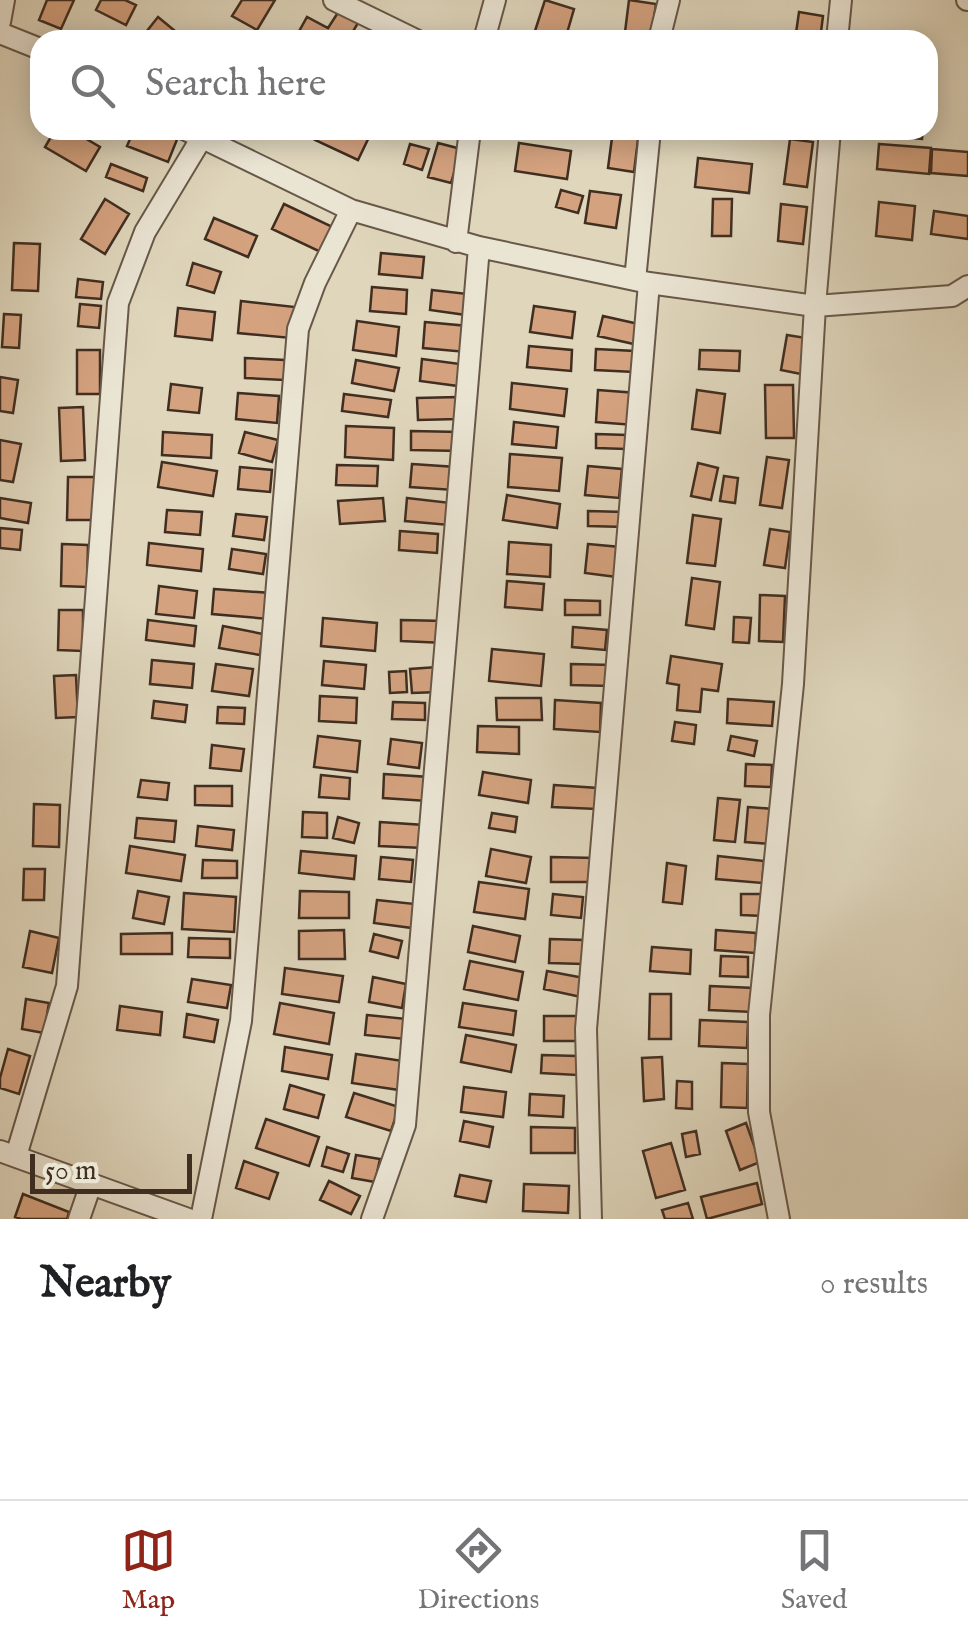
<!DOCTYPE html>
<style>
body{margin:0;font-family:"IM FELL English",serif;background:#f2f2f2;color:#202124}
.scale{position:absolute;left:30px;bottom:25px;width:162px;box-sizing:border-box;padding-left:10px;border:5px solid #402e21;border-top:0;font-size:28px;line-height:35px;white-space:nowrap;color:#402e21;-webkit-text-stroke:8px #eae4d3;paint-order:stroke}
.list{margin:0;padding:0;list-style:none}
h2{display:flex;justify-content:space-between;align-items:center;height:130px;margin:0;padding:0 40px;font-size:42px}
h2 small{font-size:32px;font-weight:400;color:#757577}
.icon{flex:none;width:55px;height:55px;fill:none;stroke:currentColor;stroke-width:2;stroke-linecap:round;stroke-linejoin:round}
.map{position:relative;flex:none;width:968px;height:1219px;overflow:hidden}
.search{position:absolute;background:#fff;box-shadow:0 5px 25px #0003;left:30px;right:30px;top:30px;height:110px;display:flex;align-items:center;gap:25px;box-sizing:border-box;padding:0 35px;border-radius:30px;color:#757577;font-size:38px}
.sheet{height:280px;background:#fff}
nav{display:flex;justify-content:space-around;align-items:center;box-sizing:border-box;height:140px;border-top:2px solid #e0e0e0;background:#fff;font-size:28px;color:#757577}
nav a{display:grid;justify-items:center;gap:5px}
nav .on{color:#8f2418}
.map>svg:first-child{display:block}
</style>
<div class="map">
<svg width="968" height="1219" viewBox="0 0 968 1219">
<rect width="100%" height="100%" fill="#dfd6bc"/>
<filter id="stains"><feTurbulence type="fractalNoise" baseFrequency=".002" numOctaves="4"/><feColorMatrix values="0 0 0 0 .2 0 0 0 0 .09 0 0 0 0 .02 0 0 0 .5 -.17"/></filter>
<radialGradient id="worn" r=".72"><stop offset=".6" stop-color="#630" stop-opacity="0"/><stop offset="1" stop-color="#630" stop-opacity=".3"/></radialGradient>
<path fill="#d4a27f" stroke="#402e21" stroke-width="2.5" d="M47,0H74L61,29L39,20Z
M101,0H125L136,5L126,25L96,10Z
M242,0H275L257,30L232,16Z
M545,0L574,9L565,40H553L534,34Z
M629,0L656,4L651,40H624Z
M339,11L358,23L348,40H307L297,35L307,17L328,28Z
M799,12L823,16L820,40H795Z
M158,17L186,40H149L143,36Z
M55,130H71L100,147L86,171L45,147Z
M134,130H159L178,137L168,162L127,146Z
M320,130H360L370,135L358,160L315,140Z
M613,130L639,132L634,172L608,168Z
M876,130H923L922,139L876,135Z
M790,139L813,142L807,187L784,184Z
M438,143L461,149L451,183L428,177Z
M519,143L571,151L567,179L515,171Z
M410,144L429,149L422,170L404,164Z
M879,144L931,148L929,174L877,169Z
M932,149L968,152V176L931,173Z
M698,158L752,164L749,193L695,187Z
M111,164L147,178L143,191L106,177Z
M561,190L583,196L578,213L556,207Z
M590,191L621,195L616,228L585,223Z
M105,199L129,214L105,254L81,239Z
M713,199H732L731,236H712Z
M879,202L915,206L912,240L876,236Z
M284,204L339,230L327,255L272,229Z
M781,204L807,207L803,244L778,241Z
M934,211L968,216V239L931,234Z
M214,218L257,236L248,257L205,239Z
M14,243L40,244L38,291L12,290Z
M381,253L424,257L422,278L379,274Z
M193,263L221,272L214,293L187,285Z
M78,279L103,282L101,299L76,297Z
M372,287L407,290L406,314L370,311Z
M432,290L468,294L466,315L430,310Z
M241,301L295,307L291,338L238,333Z
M80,304L101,306L99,328L78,326Z
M534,306L575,312L572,338L530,332Z
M178,308L215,312L212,340L175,336Z
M4,314L21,315L19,348L2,347Z
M603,316L643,325L638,345L598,336Z
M357,321L399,327L396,356L353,350Z
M425,322L468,326L466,352L423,348Z
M787,335L806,338L801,374L781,370Z
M529,346L572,350L571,371L527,367Z
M596,349L635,351L634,372L595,370Z
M77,350H100V394H77Z
M700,350L740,351L739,371L699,369Z
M245,358L285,360L284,380L245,378Z
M422,359L460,364L458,386L420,381Z
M356,360L399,368L394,391L352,383Z
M0,377L18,380L13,413L0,411Z
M512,383L567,389L564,416L510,409Z
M171,384L202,388L199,413L168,410Z
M765,385H793L794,438H766Z
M598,390L637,393L634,425L596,422Z
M697,390L725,394L720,433L692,429Z
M238,393L279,396L277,423L236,419Z
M344,394L391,400L388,417L342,411Z
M458,397V419L418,420L417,398Z
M83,407L85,460L61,461L59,408Z
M514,422L558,427L556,448L512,444Z
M346,426L394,428L393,460L345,457Z
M411,431L461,432V451L411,450Z
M163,432L212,435L211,458L162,455Z
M245,432L278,440L272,462L239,453Z
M596,434L627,435L626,449L596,448Z
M0,440L21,444L13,482L0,480Z
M510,454L562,458L559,491L508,487Z
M767,457L789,460L782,508L760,505Z
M162,462L217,471L213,496L158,487Z
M698,463L718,468L711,500L691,496Z
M412,464L456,467L454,490L410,487Z
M337,465L378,466L377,486L336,485Z
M588,466L622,469L619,498L585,495Z
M240,467L272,470L270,492L238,489Z
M724,476L738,478L735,503L720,501Z
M68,477H95L94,520H67Z
M507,495L560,504L557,528L503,520Z
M0,498L31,503L28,523L0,518Z
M383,498L385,521L340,524L338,501Z
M407,498L451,503L449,525L405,521Z
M167,510L202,512L200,535L165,532Z
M588,511L625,512V527L588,526Z
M236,514L267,517L264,540L233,536Z
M693,515L721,519L715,566L687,563Z
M0,528L22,530L20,550L0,548Z
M770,529L790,532L785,568L764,565Z
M400,531L438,534L437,553L399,550Z
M509,542L551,545L550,577L507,574Z
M149,543L203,549L201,571L147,565Z
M62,544L88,545L87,587L61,586Z
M588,544L620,547L617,577L585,573Z
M232,549L266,554L263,574L229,569Z
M692,578L720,582L714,629L686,625Z
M507,581L544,584L542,610L505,607Z
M159,586L197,591L194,618L156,614Z
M214,589L271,593L269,619L212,614Z
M760,595L785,596L783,642L759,641Z
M565,600L600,601V615H565Z
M59,610H83V651L58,650Z
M734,617L751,618L749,643L733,642Z
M323,618L377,623L375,651L321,646Z
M148,620L196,626L194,646L146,640Z
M401,620L445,621V643L401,641Z
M223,626L263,634L260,655L219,648Z
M573,627L607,630L605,650L572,647Z
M492,649L544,654L541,686L489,681Z
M671,656L722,664L718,691L702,689L700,712L677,710L679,685L667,683Z
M152,660L194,664L192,688L150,684Z
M324,661L366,665L364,689L322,685Z
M216,664L253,669L249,696L212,691Z
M571,664L612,665L611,686L571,685Z
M437,667L439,692L412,693L410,669Z
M406,671L407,692L390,693L389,672Z
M76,675L78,717L56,718L54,676Z
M320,696L357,698L356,723L319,721Z
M496,698H541L542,720H497Z
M728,699L774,702L772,726L727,723Z
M555,700L601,703L600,732L554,729Z
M154,701L187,705L185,722L152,718Z
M393,702L425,703V720L392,719Z
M218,707L245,708L244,724L217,723Z
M675,722L696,725L694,744L672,741Z
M478,726L519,727V754L477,752Z
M318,736L360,741L357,772L314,767Z
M731,736L757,741L754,756L728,750Z
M391,739L422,743L419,768L388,764Z
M212,745L244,749L241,771L210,768Z
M746,764L772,765L771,787L745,786Z
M483,772L531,780L528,803L479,795Z
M384,774L429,777L427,801L383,798Z
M321,775L350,778L349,799L319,797Z
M141,780L169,783L167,800L138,797Z
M554,785L598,788L597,809L552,807Z
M195,786H232V806L195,805Z
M718,798L740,800L735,842L714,840Z
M34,804L60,805L59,847L33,846Z
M748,807L773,809L770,844L745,842Z
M303,812L327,813V838L302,837Z
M492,813L517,817L515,832L489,828Z
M338,817L359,823L354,843L333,838Z
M137,818L176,821L174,842L135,838Z
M380,822L424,825L423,848L379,846Z
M198,826L234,830L232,850L196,846Z
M130,846L185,855L181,881L126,873Z
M491,849L531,857L526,883L486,876Z
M301,851L356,856L354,879L299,873Z
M718,856L764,861L762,883L716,879Z
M381,857L413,860L411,882L379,879Z
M551,857L596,858V882H551Z
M203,860L237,861V878H202Z
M667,863L686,866L682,904L663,902Z
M24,869H45L44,900H23Z
M479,882L529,889L525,919L474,912Z
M138,891L169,897L164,924L133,918Z
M300,891L349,892V918H299Z
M184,893L236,897L234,932L182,929Z
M553,894L583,897L581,918L551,915Z
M741,894H764V916L741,915Z
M377,900L415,904L412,928L374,923Z
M473,926L520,936L515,962L468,952Z
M344,930L345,959H299V931Z
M716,930L756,933L755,953L715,950Z
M30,931L59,938L52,973L23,967Z
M172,933V954H121V934Z
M374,934L402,941L398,958L370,951Z
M189,938L230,939V958L188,957Z
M550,939L584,940L583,964L549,963Z
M652,947L691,950L690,974L650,971Z
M721,956L748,957V977L720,976Z
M470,961L523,972L518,1000L464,989Z
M285,968L343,976L339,1002L282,994Z
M547,971L584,978L581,997L544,989Z
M373,977L406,984L402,1008L369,1002Z
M192,979L231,985L227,1008L188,1002Z
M710,986L754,988L753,1012L709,1010Z
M650,994H671V1039H649Z
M26,999L49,1003L44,1033L22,1029Z
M280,1003L334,1013L329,1044L274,1034Z
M463,1003L516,1011L513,1035L459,1027Z
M120,1006L162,1012L160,1035L117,1030Z
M187,1014L218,1020L214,1042L184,1037Z
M367,1015L407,1019L405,1039L365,1035Z
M544,1016H580L579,1041H544Z
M700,1020L748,1022L747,1048L699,1046Z
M466,1035L516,1045L511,1072L461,1062Z
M285,1047L332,1055L328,1079L282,1071Z
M8,1049L30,1056L19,1094L0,1088V1078Z
M356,1054L403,1061L399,1090L352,1083Z
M542,1055L577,1056V1075L541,1073Z
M662,1057L664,1099L644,1101L642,1058Z
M722,1063L748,1064L747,1108L721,1107Z
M677,1081L692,1082V1109L676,1108Z
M290,1085L324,1095L318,1118L284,1109Z
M464,1087L506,1092L503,1117L461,1112Z
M354,1093L399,1107L391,1131L346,1117Z
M530,1094L564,1096L563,1117L529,1115Z
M266,1119L319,1137L309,1166L256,1148Z
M464,1121L493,1127L489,1147L460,1141Z
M746,1123L760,1162L740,1170L726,1131Z
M531,1127L575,1128V1153H531Z
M696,1131L700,1154L686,1157L682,1134Z
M671,1143L685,1190L656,1198L643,1151Z
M327,1147L349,1154L343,1172L322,1166Z
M356,1155L380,1159L375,1182L352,1178Z
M244,1161L278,1173L269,1199L236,1188Z
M460,1175L491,1181L486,1202L455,1196Z
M329,1181L360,1196L351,1214L320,1200Z
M757,1183L762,1204L707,1219L701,1197Z
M524,1184L569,1186L568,1213L523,1211Z
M23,1194L69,1212L67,1219H21L15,1217Z
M688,1203L693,1219H665L662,1210Z"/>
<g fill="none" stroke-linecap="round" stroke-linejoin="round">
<g stroke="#685848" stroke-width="24">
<path id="minor" d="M334,0L416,40
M967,0H968
M0,22L4,0
M0,33L40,49
M484,40L495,0
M659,40L669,0
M837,40L841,0
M186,130L351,210L479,247L649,283L815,306L952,296L968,286
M456,242L470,130
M635,280L650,130
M0,1151L188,1219
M16,1156L67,986L118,303L145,232L201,139
M79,1219L91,1184
M201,1219L241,1021L298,329L315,283L351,210
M372,1219L405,1125L479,247
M591,1219L586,1029L649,283
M779,1219L759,1112V1015L793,684L815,306L830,130"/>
</g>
<use href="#minor" stroke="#eae4d3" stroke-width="20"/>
</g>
<rect width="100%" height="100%" filter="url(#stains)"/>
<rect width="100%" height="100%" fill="url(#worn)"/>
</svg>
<div class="scale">50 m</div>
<div class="search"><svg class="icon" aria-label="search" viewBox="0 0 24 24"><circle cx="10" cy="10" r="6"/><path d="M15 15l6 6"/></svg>Search here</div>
</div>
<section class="sheet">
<h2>Nearby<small>0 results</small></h2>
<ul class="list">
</ul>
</section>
<nav>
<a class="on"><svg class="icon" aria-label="map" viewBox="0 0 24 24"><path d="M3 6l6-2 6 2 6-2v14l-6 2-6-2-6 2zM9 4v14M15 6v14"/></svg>Map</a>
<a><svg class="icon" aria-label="directions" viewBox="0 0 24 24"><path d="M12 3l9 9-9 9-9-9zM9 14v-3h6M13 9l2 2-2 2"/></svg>Directions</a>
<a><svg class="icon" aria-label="saved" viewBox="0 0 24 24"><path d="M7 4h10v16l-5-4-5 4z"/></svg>Saved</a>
</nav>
